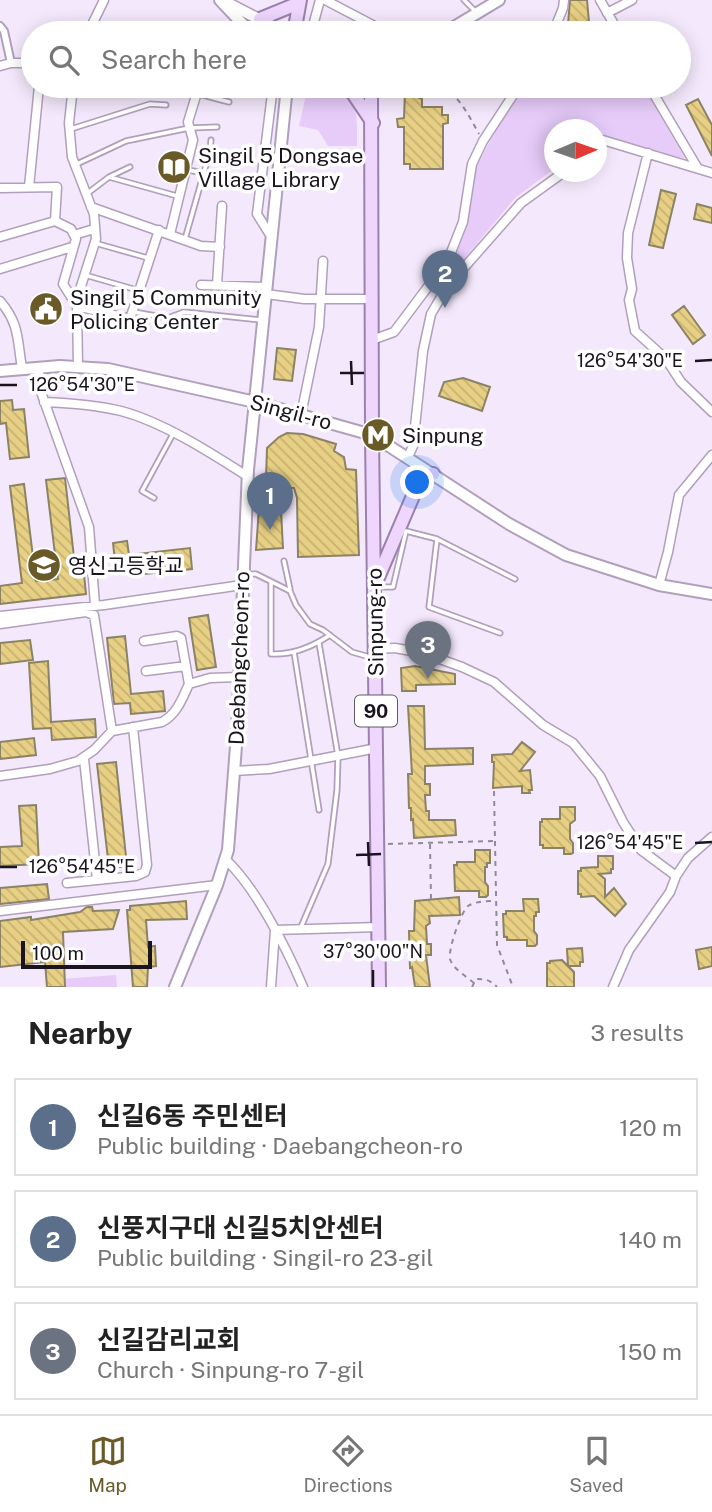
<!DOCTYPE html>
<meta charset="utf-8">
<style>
body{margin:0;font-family:"Public Sans","Noto Sans KR",sans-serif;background:#f2f2f2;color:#222}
.compass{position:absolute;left:544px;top:119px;width:63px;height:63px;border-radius:50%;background:#fff;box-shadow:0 4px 18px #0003;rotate:88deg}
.scale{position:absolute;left:21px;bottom:18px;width:131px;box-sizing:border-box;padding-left:7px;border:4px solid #1a141e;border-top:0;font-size:19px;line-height:24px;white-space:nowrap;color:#1a141e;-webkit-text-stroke:5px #fff;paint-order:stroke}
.you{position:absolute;left:418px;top:483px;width:24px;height:24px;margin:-18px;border:5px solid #fff;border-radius:50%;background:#1a73e8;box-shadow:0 0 0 10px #1a73e833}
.badge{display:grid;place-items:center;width:46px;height:46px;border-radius:50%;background:#695a27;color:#fff;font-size:23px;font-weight:700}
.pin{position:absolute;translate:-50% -58px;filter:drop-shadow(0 2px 4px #0008)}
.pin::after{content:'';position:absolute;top:37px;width:24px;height:21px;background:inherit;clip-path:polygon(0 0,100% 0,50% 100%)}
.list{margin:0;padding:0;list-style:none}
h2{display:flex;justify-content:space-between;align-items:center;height:91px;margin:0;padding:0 28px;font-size:30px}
h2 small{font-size:23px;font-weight:400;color:#767676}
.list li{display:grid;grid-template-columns:46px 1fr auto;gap:21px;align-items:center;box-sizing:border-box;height:98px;margin:0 14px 14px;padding:0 14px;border:2px solid #e0e0e0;border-radius:0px}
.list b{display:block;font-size:26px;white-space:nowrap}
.list p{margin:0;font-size:23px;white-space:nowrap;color:#767676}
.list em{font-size:23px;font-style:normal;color:#767676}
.icon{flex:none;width:38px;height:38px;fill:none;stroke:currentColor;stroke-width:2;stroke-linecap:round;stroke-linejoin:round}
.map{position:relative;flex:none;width:712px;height:987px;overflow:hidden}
.search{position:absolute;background:#fff;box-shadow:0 4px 18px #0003;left:21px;right:21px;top:21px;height:77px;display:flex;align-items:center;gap:18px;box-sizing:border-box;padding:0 24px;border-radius:38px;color:#767676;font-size:26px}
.sheet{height:427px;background:#fff}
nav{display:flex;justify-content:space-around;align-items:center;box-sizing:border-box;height:98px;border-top:2px solid #e0e0e0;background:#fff;font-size:19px;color:#767676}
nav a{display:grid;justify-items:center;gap:4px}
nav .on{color:#695a27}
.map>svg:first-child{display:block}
</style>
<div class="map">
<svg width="712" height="987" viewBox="0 0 712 987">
<defs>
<pattern id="building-back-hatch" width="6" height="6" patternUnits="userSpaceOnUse" patternTransform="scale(1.75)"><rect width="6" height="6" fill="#e7cf84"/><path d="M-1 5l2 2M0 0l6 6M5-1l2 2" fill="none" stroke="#c6b172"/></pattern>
</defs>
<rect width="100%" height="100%" fill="#f4e9fc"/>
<path fill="#e7ccfa" d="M308,86H342C359,104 357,123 357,146H328L318,130L299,126Z
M525,86H643L685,158L648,153L597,132L596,130H554V169L515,198L459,265L454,261L468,224L476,168L501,120Z
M116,975L117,987H61V979Z"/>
<path fill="url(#building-back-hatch)" stroke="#8c8264" stroke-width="2" d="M570,0H587L589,22L568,24Z
M405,91L422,99V107H442V115H448V123L443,124V169H410V164H404V127H398L397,119L404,118Z
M698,99L712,125V156L686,105Z
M661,190L676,194L663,248L649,245Z
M697,204L712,208V223L694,219Z
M684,306L705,335L693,344L672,315Z
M277,348L296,350L292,381L274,379Z
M463,378L490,387L482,411L439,396L444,382Z
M12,400L13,410L24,409L29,457L10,459L6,423L0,424V401Z
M287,433L303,434L336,444L334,451L344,457L346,469L356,470L359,555L298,557L297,498L294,488H269L266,479L267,448L279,437Z
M65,478L76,575L84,574L86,594L0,604V586L22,583L10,486L24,484L36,581L58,579L46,480Z
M277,507L281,511L283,548L256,550L259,508Z
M127,541L129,555L190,548L192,569L135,575L134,568L116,570L113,543Z
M208,615L216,667L197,670L189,618Z
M125,636L131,694L163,691L165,711L131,714L130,703L114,704L107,638Z
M30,640L33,660L0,664V643Z
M48,661L51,722L95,719L96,737L52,740L51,728L33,729L29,663Z
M415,666L455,674V684L416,685V691H402L401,668Z
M408,706H424L425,749L473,748V764L425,766V784H430V795H425L426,811H429V820H455L456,835L414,838L413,819L411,820V808H409L408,774H412Z
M34,738L36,755L0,759V742Z
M522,742L535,752L520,771L530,770L532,790H529L530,793H522V786L493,788L494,762H492V755L512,754Z
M116,762L127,866L109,868L97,764Z
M36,805L39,864L0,866V847L22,846L19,806Z
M560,807H575V820L570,824V839L573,843V853L571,854H564V848H543V845H540V822H542V819H560Z
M475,850H490V863H487V867H485V882L488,886V895L486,897H479V891H455L454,865H457V862H475Z
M598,856H613V869H611V873L599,874L605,879V897L614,888L626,904L615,916L594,896L581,897V894H578V871H581V868L598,867Z
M47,884L49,899L0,904V888Z
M459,897L460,915L429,916L430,923L426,926L427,944H431V955H426L430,987H415L412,967L410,968L409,931H414L415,901Z
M523,899H538L539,912H536V916H534V931L537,935V944L535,946H527V940H507V937H504L503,914H506V911H524Z
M186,901L187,919L146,920L148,947L155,946L156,966L148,967L147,987H133L127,910H130V906Z
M87,907H92L93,911L119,910L113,929L63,932L65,987H47L45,962L0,967V921L31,917V920L80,912Z
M712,947V966L699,969L696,950Z
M582,948L583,962H580V966H568L574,972V987H547V963H550V961L562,960L568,966L567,949Z"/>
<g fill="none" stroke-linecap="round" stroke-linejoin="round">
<g stroke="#b19fbc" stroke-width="7">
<path id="service" d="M464,0L476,12
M113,90L115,86
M199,94L229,102
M71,129L150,104L166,105
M77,164L126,141L189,128L217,127
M188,170L259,184
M109,177L177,196
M88,193L109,177L130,167
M185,239L210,151L211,140
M95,243L148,258
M85,275L137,290
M134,312L168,318L184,312L261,320
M154,498L142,491L173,434
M284,561L290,589
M246,574H256L290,591L296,605L310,624L323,630L352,652L373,658
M271,582V654C293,655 312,647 330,635
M376,587H393L406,531L437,539
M500,633L429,607L437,539L515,579
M294,652L319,810
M301,927L328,864L337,790L338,756L319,643"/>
</g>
<g stroke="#b19fbc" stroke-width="10">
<path id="pedestrian" d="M0,26L4,31L11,63"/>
</g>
<g stroke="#b19fbc" stroke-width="11">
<path id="minor" d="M325,0L388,33
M600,0L619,33
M607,13L632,0
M88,33L104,0
M311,33L320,0
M553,33L563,8L564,0
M0,66L11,63H33
M73,86L69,123L72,157L94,214L96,239L76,302L77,306L130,319L159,230
M649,86L697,167
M596,138L712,173
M648,153L628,233L627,258L632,289L629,300L635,331L666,359L681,382L712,412
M29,187L39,86
M0,188L57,187L55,221
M91,207L201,246L220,247
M55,221L71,229L76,239L63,284L77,306L78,367
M170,234L193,140L188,122L199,86
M74,235L94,229
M0,237L55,221
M272,238L257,214L273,86
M0,269L72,247
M201,285L266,287
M217,285L222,206
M266,294L304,299H372
M0,301C20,324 17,340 22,368
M372,340L394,332L448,260L463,222L472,164L483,141L519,86
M38,367L41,392L89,527L95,605
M44,402C70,403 96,405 121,411C163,422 211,453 247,476
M301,415L319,327L323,261
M408,457L413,446L423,351L431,314L447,287L521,203L564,172
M659,585L668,552L679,495L712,455
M0,616L104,605L242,585
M0,624L86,612L94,615L112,731
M144,641L177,636L181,638L189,684
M375,649L395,648L423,653L462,667L494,682L543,725L573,743L600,776L623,822L641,850L676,876
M146,671L186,666
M234,771L269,769L377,748
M0,776L50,769L78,761L94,750L112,731L162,722C177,714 182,699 189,684L210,678L239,677
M225,859C255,886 287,949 303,987
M97,880L136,876L145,872L147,865L133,727
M67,883L97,880L84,759
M0,911L217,885
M271,987L275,930L379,927
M613,987L629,950L670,892L676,876L688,858L712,837"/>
</g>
<g stroke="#b19fbc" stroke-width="13">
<path id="tertiary" d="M222,0L286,33"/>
</g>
<g stroke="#b19fbc" stroke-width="14">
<path id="secondary" d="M220,0L251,33
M444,33L499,0
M0,371L60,366L108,369L255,402L372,435L509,524L566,555L659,585L712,594
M175,987L217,885L228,850L237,733L248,470L287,86"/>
</g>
<g stroke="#9c80ae" stroke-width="16">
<path id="primary" d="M260,19L299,3
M294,33L300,0
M348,86L373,123
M371,86L372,435L379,987
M287,90L289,86
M377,580L419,482L425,476L433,474"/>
</g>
<path stroke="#918998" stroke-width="2" stroke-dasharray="5 5" stroke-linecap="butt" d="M442,86C460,97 469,116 479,134
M494,791L497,945L513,987
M388,844L494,841
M430,844L431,899
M474,983C466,976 453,969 450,959C448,949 461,912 468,906C476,901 486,901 496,901
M472,987L476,979C486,979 490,980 497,987"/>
<use href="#service" stroke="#fff" stroke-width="3.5"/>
<use href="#pedestrian" stroke="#fff" stroke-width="6"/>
<use href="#minor" stroke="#fff" stroke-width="8"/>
<use href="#tertiary" stroke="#fff" stroke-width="10"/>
<use href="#secondary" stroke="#fff" stroke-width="10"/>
<use href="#primary" stroke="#eed6fd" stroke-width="12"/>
</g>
<path fill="none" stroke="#1a141e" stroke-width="2.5" d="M351,361L352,385M695,361L712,360M340,373H364M0,385H17M368,842L369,866M695,843L712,842M356,855L381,854M0,867H17M373,970V987"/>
<defs>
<g id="library-disc" transform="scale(1.75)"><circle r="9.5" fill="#695a27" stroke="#fff"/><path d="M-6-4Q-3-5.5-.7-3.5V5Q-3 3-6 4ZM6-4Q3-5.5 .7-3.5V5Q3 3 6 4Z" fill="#fff"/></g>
<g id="civic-disc" transform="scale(1.75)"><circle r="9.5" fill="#695a27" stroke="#fff"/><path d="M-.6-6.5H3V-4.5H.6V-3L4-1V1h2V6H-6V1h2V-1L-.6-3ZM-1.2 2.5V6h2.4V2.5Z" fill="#fff"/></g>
<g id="metro-disc" transform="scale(1.75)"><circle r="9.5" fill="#695a27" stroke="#fff"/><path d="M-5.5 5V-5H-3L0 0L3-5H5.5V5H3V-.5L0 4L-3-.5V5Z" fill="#fff"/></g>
<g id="school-disc" transform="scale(1.75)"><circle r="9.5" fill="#695a27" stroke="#fff"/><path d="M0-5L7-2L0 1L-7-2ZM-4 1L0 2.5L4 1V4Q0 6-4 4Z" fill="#fff"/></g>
</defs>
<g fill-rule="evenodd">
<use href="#library-disc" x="174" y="167"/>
<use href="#civic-disc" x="46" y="309"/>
<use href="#metro-disc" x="378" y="435"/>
<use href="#school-disc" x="44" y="565"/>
</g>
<g text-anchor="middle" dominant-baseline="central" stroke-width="7" stroke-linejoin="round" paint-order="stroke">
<rect fill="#fff" stroke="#5f5a62" stroke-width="2" x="355" y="695.5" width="42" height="31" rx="5"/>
<g font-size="19" font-weight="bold" fill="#1a141e">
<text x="376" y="711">90</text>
</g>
<g font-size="21" fill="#1a141e" stroke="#fff" text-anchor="start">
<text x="198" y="155">Singil 5 Dongsae<tspan x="198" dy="24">Village Library</tspan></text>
<text x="70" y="297">Singil 5 Community<tspan x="70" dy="24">Policing Center</tspan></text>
<text x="402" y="435">Sinpung</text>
<text x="68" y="565">영신고등학교</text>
</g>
<g font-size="21" fill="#1a141e" stroke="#fff">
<text transform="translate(291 412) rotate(15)">Singil-ro</text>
<text transform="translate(375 622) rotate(-91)">Sinpung-ro</text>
<text transform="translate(239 658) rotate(-88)">Daebangcheon-ro</text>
</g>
</g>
<g font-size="18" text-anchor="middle" fill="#1a141e" stroke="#fff" stroke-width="7" stroke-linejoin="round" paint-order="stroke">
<text x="630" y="367">126°54'30"E</text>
<text x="82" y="391">126°54'30"E</text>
<text x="630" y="849">126°54'45"E</text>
<text x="82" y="873">126°54'45"E</text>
<text x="373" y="958">37°30'00"N</text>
</g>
</svg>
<svg class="compass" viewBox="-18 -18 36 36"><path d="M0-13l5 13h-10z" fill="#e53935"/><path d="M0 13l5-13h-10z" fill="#767676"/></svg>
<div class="scale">100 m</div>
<div class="you"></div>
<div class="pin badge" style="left:270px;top:530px;background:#5c6f8a">1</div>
<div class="pin badge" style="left:445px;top:308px;background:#5c6f8a">2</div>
<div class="pin badge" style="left:428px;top:679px;background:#6b7280">3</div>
<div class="search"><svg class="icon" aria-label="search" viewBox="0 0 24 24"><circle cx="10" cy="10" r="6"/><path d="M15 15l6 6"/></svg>Search here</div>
</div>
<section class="sheet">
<h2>Nearby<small>3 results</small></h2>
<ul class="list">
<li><span class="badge" style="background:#5c6f8a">1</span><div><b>신길6동 주민센터</b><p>Public building · Daebangcheon-ro</p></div><em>120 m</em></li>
<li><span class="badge" style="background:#5c6f8a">2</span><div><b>신풍지구대 신길5치안센터</b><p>Public building · Singil-ro 23-gil</p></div><em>140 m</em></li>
<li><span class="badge" style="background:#6b7280">3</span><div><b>신길감리교회</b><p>Church · Sinpung-ro 7-gil</p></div><em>150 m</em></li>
</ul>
</section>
<nav>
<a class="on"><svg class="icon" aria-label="map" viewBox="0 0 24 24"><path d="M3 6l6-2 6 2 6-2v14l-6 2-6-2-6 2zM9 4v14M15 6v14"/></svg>Map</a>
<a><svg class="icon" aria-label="directions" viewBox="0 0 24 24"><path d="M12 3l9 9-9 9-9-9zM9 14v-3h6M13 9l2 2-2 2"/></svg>Directions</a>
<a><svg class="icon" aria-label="saved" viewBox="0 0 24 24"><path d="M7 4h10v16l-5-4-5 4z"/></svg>Saved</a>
</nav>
